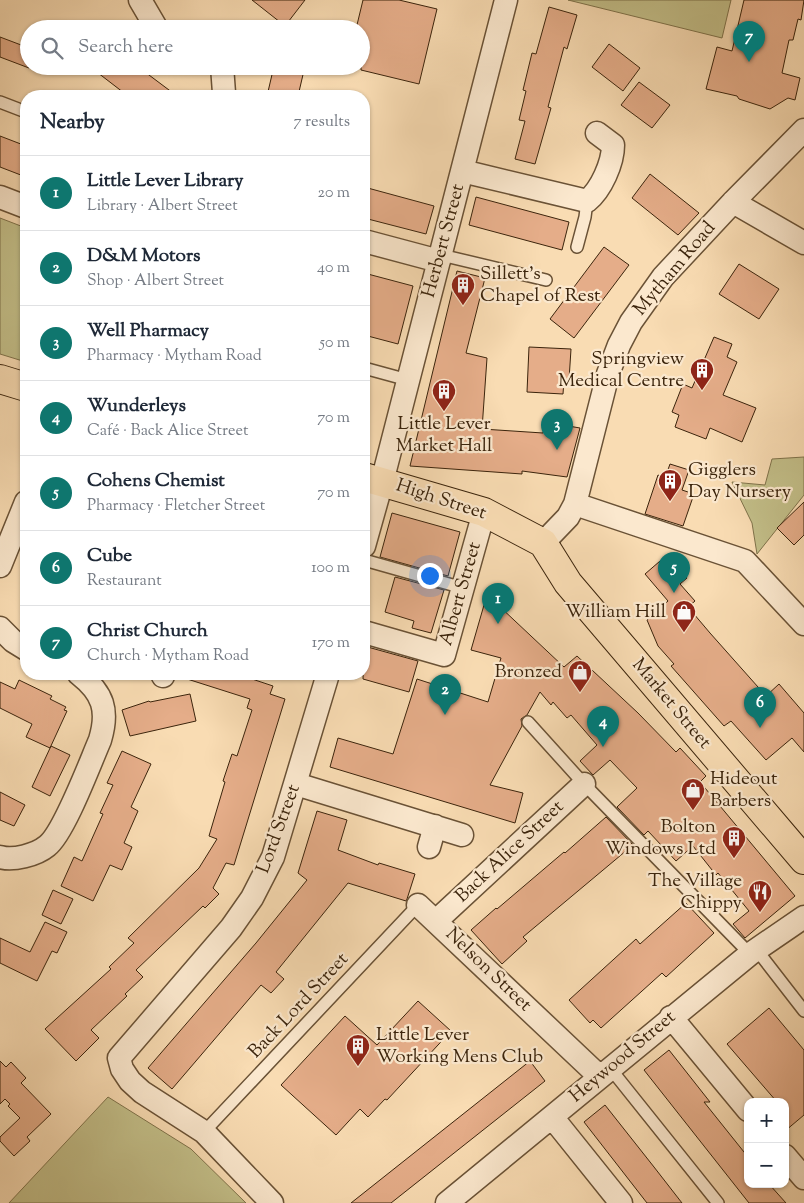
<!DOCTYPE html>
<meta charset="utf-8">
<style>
body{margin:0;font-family:"Sorts Mill Goudy",serif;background:#f6f6f7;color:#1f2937}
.controls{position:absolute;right:15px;bottom:15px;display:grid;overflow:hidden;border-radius:10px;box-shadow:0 1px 4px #0004}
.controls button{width:45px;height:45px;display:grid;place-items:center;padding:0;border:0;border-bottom:1px solid #e0e1e3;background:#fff;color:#1f2937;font:25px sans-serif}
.you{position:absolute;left:429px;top:575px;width:18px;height:18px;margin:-12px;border:4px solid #fff;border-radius:50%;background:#1a73e8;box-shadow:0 0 0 8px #1a73e833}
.badge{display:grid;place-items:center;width:32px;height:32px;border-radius:50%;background:#0f766e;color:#fff;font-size:16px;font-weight:700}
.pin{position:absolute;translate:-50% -41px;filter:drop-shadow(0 1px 2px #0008)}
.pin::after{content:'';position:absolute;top:26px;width:18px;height:15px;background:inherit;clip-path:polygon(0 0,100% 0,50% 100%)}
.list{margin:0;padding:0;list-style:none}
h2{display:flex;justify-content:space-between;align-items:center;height:65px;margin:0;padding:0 20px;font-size:21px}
h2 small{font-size:16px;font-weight:400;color:#747a83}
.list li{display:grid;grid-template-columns:32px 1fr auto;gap:15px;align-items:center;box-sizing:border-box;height:75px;padding:0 20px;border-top:1px solid #e0e1e3}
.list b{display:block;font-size:19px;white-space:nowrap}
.list p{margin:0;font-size:16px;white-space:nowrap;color:#747a83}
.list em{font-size:16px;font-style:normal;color:#747a83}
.icon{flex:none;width:28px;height:28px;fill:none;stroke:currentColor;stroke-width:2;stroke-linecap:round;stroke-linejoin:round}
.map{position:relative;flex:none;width:804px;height:1203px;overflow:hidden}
.search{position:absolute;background:#fff;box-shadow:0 1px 4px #0004;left:20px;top:20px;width:350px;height:55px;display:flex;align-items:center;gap:12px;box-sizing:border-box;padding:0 18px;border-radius:28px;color:#747a83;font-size:19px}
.panel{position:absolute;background:#fff;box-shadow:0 1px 4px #0004;left:20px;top:90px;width:350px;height:590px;border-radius:20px}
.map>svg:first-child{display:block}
</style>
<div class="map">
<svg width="804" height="1203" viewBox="0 0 804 1203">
<rect width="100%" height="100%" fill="#f9dcb3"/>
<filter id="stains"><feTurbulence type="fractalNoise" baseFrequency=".004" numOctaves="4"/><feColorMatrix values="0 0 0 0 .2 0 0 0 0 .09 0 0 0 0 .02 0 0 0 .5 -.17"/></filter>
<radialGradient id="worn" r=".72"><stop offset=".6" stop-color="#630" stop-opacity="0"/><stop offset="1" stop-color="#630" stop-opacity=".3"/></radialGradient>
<path fill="#c3bf89" stroke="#7f724a" d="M568,0H731L722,38Z
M0,218L26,228V362L0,354Z
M804,457V495L757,554L752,523L732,482L765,485L772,459Z
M108,1097L191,1149L246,1203H9Z"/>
<path fill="#e5ad89" stroke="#3b240c" d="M252,0H305L285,26Z
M363,0H399L437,9L419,84L361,70V29H356Z
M744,0H804L801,20L798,19L793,40H789L782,73L800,78L795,100L788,98L770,109L739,99L737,96L706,89L717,47L732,51Z
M549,7L577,15L567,49L564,47L548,107L551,108L535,164L515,159L525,121L519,120L526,91L523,90L532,53L536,54Z
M0,37L29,48V68L0,57Z
M609,44L640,68L623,91L592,67Z
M89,66H137L177,96H128Z
M274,66H305L298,96H267Z
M639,82L670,105L652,128L621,105Z
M0,136L26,146V177L0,167Z
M650,174L699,213L678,235L632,198Z
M364,187L434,206L426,234L364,218Z
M476,197L569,222L562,250L469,225Z
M604,247L629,265L574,338L550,319Z
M739,264L779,289L759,319L719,294Z
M457,271L485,278L466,353L487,358L482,429L543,433L545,422L580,428L567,477L522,471V474L410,466Z
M364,273L413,286L398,344L364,335Z
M714,337L732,344L727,357L737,362L723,395L756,408L742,442L710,428L706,439L675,427L679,415L672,412L683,384L692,388Z
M529,347L571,349L569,380H564L563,394L527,392Z
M670,464L689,470L682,490L694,494L683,526L645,514L658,475L665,478Z
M804,502V535L794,545L777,528Z
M392,513L460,532L448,576L380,557Z
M667,555L687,578L680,584L695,601L688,607L710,633L766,696L779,684L804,713V752L792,738L766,760L731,721L724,726L671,666L674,664L658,646L647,620L668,601L645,574Z
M395,577L444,590L431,633L412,628L414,621L385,612Z
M484,605L495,609L498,605L564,667L577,656L638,713L676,752L680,748L706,776L700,782L795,896L745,938L733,924L749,911L718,873L716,875L693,846L676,861L648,831L644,835L617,807L637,788L610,760L593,775L580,761L597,745L571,715L567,718L553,702L551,705L540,692L527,715L521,719L522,726L490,785L523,793L515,823L330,767L338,738L393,754L417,679L488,702L501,658L471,650Z
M364,646L418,661L409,692L363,679Z
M184,674H237L273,686L270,694L285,699L234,865L226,863L213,888L219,894L205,908L203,906L136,970L143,977L125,994L127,996L91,1030L99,1038L76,1061L45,1029L111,969L109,967L134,943L128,938L199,868L217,839L209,836L225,782L223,781L232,754L237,756L252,710L247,708L250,699L184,678Z
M19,680L52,696L50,699L66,707L64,710L67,711L50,748L26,737L32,724L0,708V682L15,689Z
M190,694L196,721L130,736L122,710L149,701L150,702Z
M51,746L70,755L50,796L32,787Z
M122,751L151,764L131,807L138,811L124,843L132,847L122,870L110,865L93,901L61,886L74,857L82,861L103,814L100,813L113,785L107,783Z
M0,792L25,805L14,826L0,820Z
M317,811L347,820L338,850L378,865L379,863L415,874L407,899L406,901L348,883L276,972L284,979L271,993L261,985L172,1089L148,1068L256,943L307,880L298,873Z
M606,817L633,845L523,937L527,941L502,964L471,930L496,908L497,909L564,852L565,853Z
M53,890L73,899L61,924L42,915Z
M686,903L714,933L666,977L662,973L601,1028L593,1020L590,1023L569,1000L636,939L640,944Z
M45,922L67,932L57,953L52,951L37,981L0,963V938L30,952Z
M418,1001L451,1031L387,1100L385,1099L368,1117L360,1109L336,1135L281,1085L345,1016L377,1045Z
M769,1008L804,1050V1115L785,1131V1102H777L727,1044Z
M669,1050L710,1102H704L748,1157V1184H769L786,1203H749L644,1070Z
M0,1061L6,1067L11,1062L26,1078L21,1083L51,1114L27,1137L30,1141L14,1156L0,1141V1137L20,1118L8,1106L10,1104L5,1099L0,1104Z
M530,1061L545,1081L391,1203H351Z
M605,1105L654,1167L682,1203H647L584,1122Z"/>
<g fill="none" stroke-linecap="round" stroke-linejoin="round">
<g stroke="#6a5236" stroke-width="14">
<path id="lane" d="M0,102L26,112
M577,247L585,217L587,201
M441,255L546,280
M364,368L408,380
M364,560L463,588
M528,722L584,784L750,954
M756,949L804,1011
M610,1068L718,1203
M204,1132L418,905"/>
</g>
<g stroke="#6a5236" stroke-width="25">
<path id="street" d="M140,0L157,29
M222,66L224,93
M462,171L587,201C601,190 613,163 613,145L597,133
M0,197L26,207
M733,202L804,243
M364,241L439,261
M575,504L745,561L804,624
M543,543L568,517L575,504L608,374L619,345L631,322L663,277L733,202L804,130
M364,546L382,482L506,0
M0,566L26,502
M0,628L13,641L26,649
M364,632L444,655L484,512
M162,674L163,676
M296,784L462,835
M429,847L435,826
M0,857C13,861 36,855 47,846C64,833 90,763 100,740C109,710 103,693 79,674
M418,905L600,1077
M436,921L584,784
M671,1017L748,1110
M552,1117L621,1203
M785,1156L804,1178
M272,1203L204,1132L142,1092L130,1081L122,1069L119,1058L231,928L252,898L273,857L328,674
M447,1203L750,954L804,917"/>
</g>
<g stroke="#3b240c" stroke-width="30">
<path id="primary" d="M0,379L26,387
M364,477L484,512L543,543L568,583L804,860"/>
</g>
<use href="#lane" stroke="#fbe8ce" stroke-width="11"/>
<use href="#street" stroke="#fbe8ce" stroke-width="22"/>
<use href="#primary" stroke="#f9dcb3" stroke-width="28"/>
</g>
<defs>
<g id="building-pin" transform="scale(1.25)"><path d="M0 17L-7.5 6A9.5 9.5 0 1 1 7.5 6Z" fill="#8f2418" stroke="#fbe8ce"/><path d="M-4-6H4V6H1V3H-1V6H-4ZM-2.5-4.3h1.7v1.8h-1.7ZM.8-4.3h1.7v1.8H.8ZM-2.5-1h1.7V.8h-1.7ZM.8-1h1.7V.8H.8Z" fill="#fff"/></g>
<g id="shop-pin" transform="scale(1.25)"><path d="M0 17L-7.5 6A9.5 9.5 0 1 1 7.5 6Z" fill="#8f2418" stroke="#fbe8ce"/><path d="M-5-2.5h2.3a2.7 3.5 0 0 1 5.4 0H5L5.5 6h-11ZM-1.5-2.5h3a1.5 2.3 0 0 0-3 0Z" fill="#fff"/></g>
<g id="restaurant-pin" transform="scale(1.25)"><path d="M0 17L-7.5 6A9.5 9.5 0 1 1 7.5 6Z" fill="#8f2418" stroke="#fbe8ce"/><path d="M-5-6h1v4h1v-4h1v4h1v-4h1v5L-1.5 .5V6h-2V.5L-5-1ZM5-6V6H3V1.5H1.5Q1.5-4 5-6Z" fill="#fff"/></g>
</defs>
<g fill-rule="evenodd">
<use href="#building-pin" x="463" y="285"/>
<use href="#building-pin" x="702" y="370"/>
<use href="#building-pin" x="444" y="391"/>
<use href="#building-pin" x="670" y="481"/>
<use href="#shop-pin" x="684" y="612"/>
<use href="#shop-pin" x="580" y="672"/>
<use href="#shop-pin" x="693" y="790"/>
<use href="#building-pin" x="734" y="838"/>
<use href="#restaurant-pin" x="760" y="892"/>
<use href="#building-pin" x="358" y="1046"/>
</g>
<g text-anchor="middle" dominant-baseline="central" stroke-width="4.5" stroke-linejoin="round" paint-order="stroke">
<g font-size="19" fill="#3b240c" stroke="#fbe8ce">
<text transform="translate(444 241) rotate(-75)">Herbert Street</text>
<text transform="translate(675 269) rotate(-50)">Mytham Road</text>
<text transform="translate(441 500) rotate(18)">High Street</text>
<text transform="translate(461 594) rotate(-74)">Albert Street</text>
<text transform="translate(671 704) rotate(50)">Market Street</text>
<text transform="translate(279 829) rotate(-70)">Lord Street</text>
<text transform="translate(510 852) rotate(-43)">Back Alice Street</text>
<text transform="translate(488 970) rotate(44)">Nelson Street</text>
<text transform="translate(299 1006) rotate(-47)">Back Lord Street</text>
<text transform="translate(623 1057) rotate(-40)">Heywood Street</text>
</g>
<g font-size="19" fill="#3b240c" stroke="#fbe8ce" text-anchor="end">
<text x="480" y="274" text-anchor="start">Sillett's<tspan x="480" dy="22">Chapel of Rest</tspan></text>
<text x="684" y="359">Springview<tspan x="684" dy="22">Medical Centre</tspan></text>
<text x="444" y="424" text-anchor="middle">Little Lever<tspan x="444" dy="22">Market Hall</tspan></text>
<text x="688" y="470" text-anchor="start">Gigglers<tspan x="688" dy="22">Day Nursery</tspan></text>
<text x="666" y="612">William Hill</text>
<text x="562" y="672">Bronzed</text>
<text x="710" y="779" text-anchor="start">Hideout<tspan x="710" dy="22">Barbers</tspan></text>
<text x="716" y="827">Bolton<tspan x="716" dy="22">Windows Ltd</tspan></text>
<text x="742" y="881">The Village<tspan x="742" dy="22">Chippy</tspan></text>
<text x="376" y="1035" text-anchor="start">Little Lever<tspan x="376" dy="22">Working Mens Club</tspan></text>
</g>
</g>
<rect width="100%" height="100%" filter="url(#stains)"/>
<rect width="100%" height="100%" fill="url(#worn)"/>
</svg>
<div class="controls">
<button>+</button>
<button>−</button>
</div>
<div class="you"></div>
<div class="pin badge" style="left:498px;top:624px">1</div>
<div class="pin badge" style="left:445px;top:715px">2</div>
<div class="pin badge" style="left:557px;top:450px">3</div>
<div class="pin badge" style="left:603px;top:747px">4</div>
<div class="pin badge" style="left:674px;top:593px">5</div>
<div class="pin badge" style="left:760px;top:728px">6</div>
<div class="pin badge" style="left:749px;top:62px">7</div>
<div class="search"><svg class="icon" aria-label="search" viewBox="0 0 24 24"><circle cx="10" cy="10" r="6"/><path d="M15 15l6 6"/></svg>Search here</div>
<section class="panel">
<h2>Nearby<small>7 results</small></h2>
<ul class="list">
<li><span class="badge">1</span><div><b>Little Lever Library</b><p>Library · Albert Street</p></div><em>20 m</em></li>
<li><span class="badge">2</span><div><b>D&amp;M Motors</b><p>Shop · Albert Street</p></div><em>40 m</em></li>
<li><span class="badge">3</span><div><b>Well Pharmacy</b><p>Pharmacy · Mytham Road</p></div><em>50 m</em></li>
<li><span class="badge">4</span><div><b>Wunderleys</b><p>Café · Back Alice Street</p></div><em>70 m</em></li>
<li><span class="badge">5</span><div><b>Cohens Chemist</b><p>Pharmacy · Fletcher Street</p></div><em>70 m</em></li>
<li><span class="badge">6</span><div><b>Cube</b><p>Restaurant</p></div><em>100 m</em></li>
<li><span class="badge">7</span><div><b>Christ Church</b><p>Church · Mytham Road</p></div><em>170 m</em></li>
</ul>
</section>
</div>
